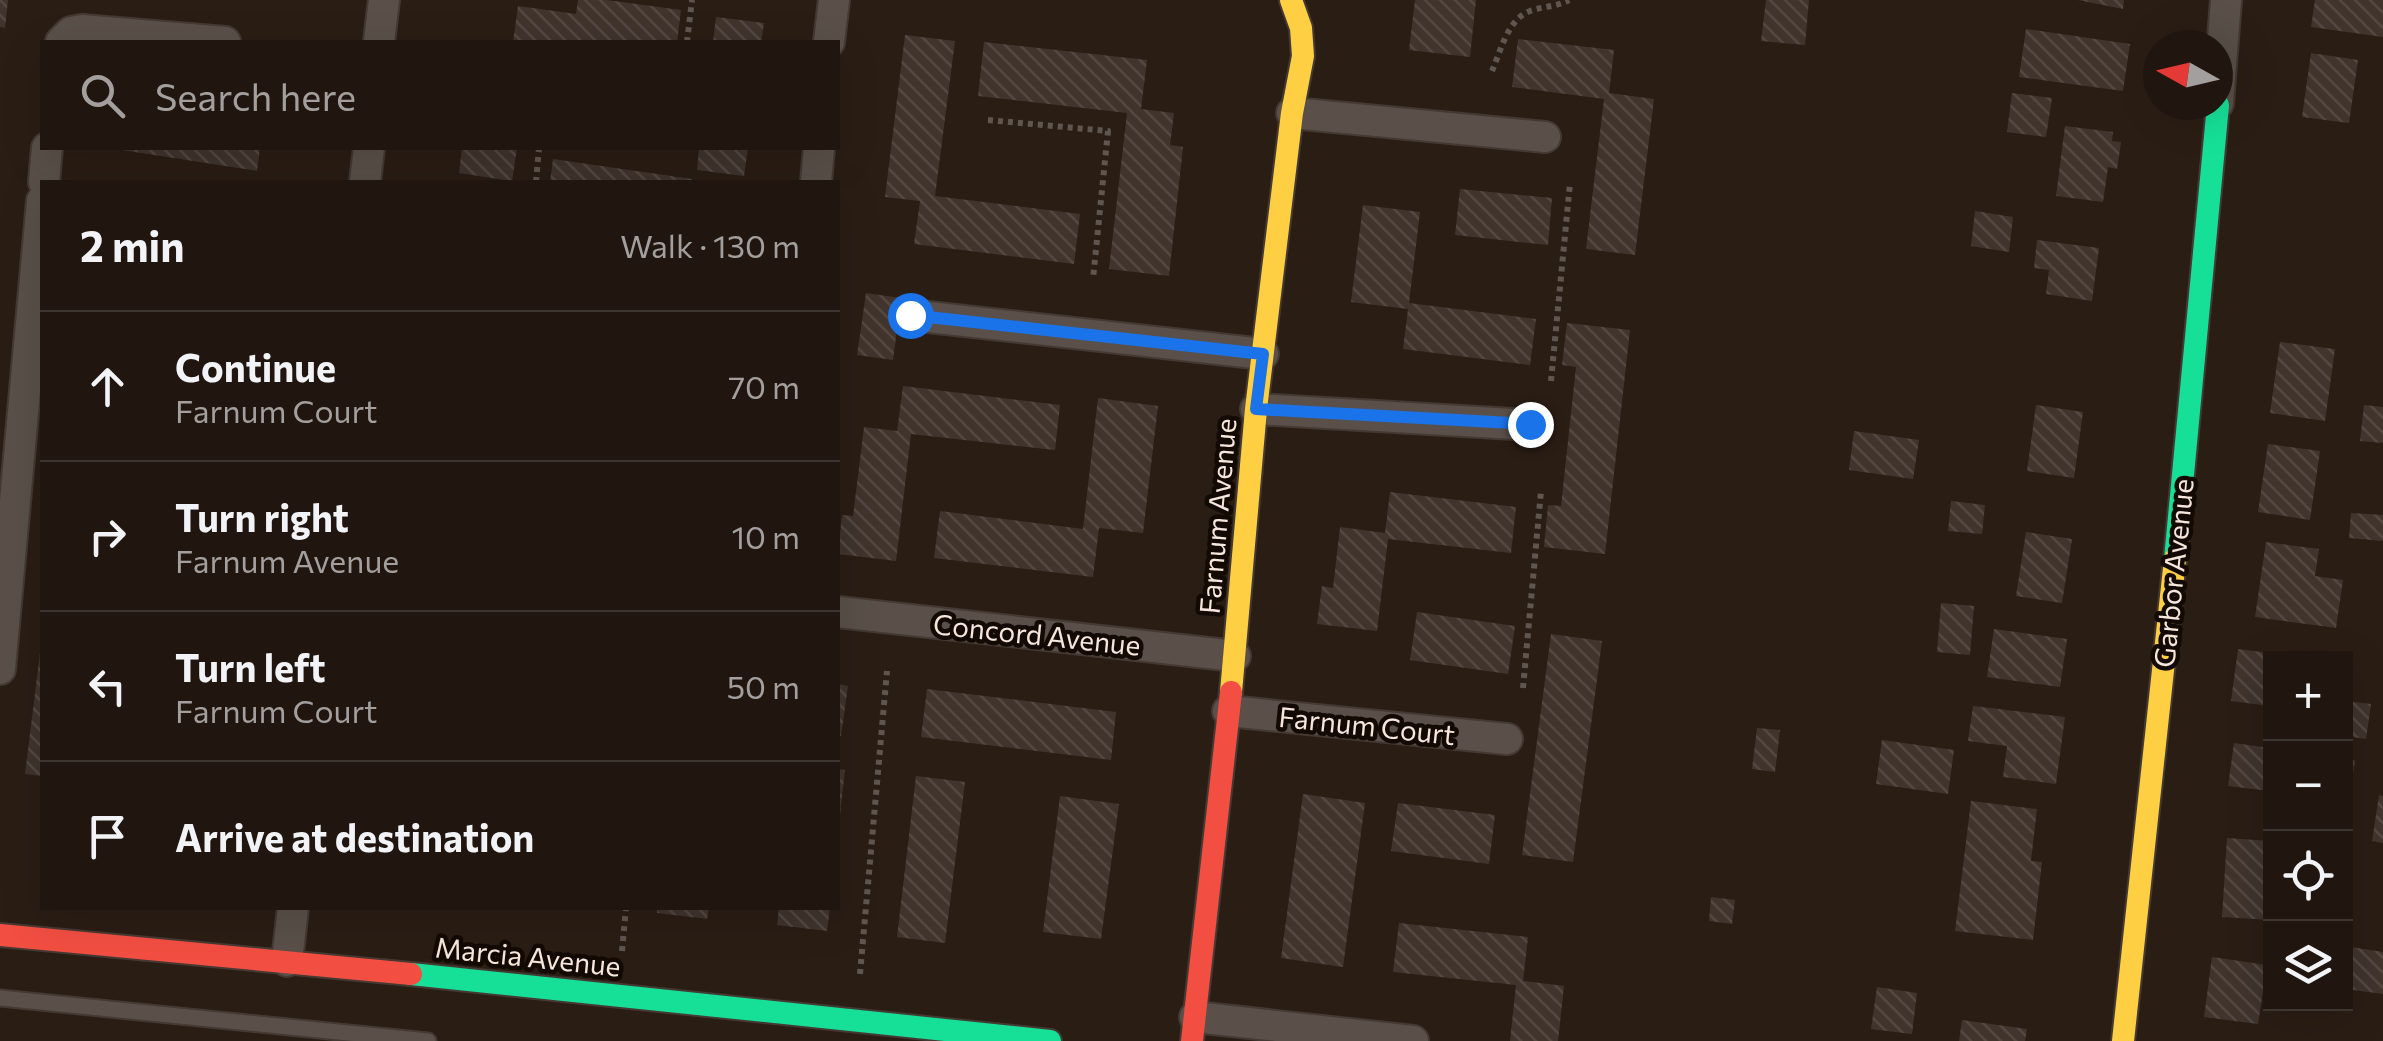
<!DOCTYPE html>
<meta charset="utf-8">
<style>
body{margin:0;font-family:Commissioner,sans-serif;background:#2d231d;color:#f1f3f6}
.controls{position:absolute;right:30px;bottom:30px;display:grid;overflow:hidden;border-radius:0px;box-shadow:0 10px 40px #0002}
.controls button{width:90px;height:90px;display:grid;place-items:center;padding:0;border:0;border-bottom:2px solid #3d352f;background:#20160f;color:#f1f3f6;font:50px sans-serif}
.compass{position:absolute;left:2143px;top:30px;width:90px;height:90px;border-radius:50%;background:#20160f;box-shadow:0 10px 40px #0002;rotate:278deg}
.stop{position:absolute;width:30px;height:30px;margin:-22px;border:8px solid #1a73e8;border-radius:50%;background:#fff}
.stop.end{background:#1a73e8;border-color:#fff;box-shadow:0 2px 10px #0008}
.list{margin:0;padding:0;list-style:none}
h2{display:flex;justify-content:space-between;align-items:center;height:130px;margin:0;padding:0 40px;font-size:42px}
h2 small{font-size:32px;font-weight:400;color:#a29f9e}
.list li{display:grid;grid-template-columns:65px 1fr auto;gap:30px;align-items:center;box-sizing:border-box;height:150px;padding:0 40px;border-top:2px solid #3d352f}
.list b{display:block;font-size:38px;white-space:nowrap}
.list p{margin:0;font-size:32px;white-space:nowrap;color:#a29f9e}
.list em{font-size:32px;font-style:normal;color:#a29f9e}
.icon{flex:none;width:55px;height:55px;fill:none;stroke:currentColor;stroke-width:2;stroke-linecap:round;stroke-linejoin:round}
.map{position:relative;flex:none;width:2383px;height:1041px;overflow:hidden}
.search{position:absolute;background:#20160f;box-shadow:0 10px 40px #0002;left:40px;top:40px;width:800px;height:110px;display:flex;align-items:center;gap:25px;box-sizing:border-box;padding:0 35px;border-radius:0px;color:#a29f9e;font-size:38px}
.panel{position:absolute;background:#20160f;box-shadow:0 10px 40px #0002;left:40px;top:180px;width:800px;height:730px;border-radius:0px}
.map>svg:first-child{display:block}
</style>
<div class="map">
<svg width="2383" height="1041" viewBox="0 0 2383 1041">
<defs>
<pattern id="building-back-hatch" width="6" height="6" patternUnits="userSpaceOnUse" patternTransform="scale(2.5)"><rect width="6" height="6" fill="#40342d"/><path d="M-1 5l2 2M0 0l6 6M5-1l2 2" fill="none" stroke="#534841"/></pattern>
</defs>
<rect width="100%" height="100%" fill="#2a1d14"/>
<path fill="url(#building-back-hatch)" d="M0,0H8L5,28L0,27Z
M578,0H607L681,10L677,42H513L518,6L576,14Z
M1415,0H1476L1470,57L1409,50Z
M1766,0H1809L1805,45L1761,41Z
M2078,0H2124L2123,9Z
M2315,0H2383V37L2311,27Z
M716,17L764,23L761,42H713Z
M2026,29L2130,44L2123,91L2019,77Z
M905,35L955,41L935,196L1080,214L1074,264L914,244L920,201L885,197Z
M1518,39L1614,50L1609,93L1654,99L1635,255L1586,249L1604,99L1512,87Z
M984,42L1147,60L1141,109L1174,113L1170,145L1183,147L1169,276L1109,269L1127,113L978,96Z
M2311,53L2358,60L2349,123L2302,117Z
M2012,93L2052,98L2046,137L2007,132Z
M2065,126L2113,132L2112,141L2121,142L2117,169L2108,167L2103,202L2056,196Z
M109,148H260L257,171Z
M462,148H517L512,181L459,173Z
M699,148H748L744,176L697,170Z
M553,159L692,179V182H550Z
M1460,189L1552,198L1548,245L1455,235Z
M1363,205L1420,212L1409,303L1536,319L1530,365L1403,349L1408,309L1351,302Z
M1975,211L2013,217L2009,252L1971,246Z
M2037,240L2099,248L2092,301L2046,294L2049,270L2034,268Z
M866,293L901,298L893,360L857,355Z
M1567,323L1630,330L1605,554L1544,547L1548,505L1561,506L1576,367L1562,365Z
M2280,342L2335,349L2325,421L2270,413Z
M903,386L1060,405L1055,450L911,434L896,561L838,554L842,515L853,516L864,427L897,431Z
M1098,398L1158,406L1143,533L1099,528L1093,577L934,558L940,511L1083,529Z
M2036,405L2083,412L2074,478L2027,471Z
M2364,405L2383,407V443L2360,441Z
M1854,431L1919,440L1913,479L1849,470Z
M2268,444L2320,451L2310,520L2258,512Z
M1390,492L1516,507L1511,553L1388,539L1377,631L1317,624L1322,586L1333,588L1340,527L1385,533Z
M1951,501L1985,505L1982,534L1948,531Z
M2351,513L2383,515V541L2349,538Z
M2026,532L2072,539L2062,603L2016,596Z
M2266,542L2319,549L2315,576L2343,580L2336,628L2255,617Z
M1941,603L1974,606L1970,655L1937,652Z
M1417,612L1515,626L1508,674L1410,660Z
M1994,629L2067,639L2060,687L1987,677Z
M1551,634L1602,641L1573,862L1522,855Z
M2238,649L2293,656L2270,658V706L2231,701Z
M40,653H42V776L25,774Z
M838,684L848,686L841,736L838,735Z
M927,689L1116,712L1111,760L921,737Z
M2346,701L2371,704L2366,739L2346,736Z
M1973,706L2065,717L2056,784L2003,777L2007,746L1968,741Z
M1757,728L1780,730L1775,772L1752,769Z
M1882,740L1954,750L1948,794L1876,784Z
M2234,743L2270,748V791L2228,786Z
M2346,758L2355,760L2349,803L2346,802Z
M838,769L845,770L840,815H838Z
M916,776L965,782L945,943L897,937Z
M1303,794L1365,803L1343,967L1281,958Z
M2379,795L2383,796V843L2372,841Z
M1060,796L1119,804L1101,939L1043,932Z
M1971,801L2037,809L2031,861L2042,862L2033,940L1955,931Z
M1398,803L1495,815L1489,864L1391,851Z
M2227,838L2270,841V920L2222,917Z
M1711,897L1735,900L1732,924L1709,921Z
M657,908H709L707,919L657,913Z
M779,908H830L827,931L777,925Z
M1399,923L1528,937L1523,981L1564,986L1558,1041H1510L1516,985L1393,972Z
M2351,947L2383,952V994L2346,989Z
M2212,957L2267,965L2258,1024L2204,1017Z
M1877,987L1917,993L1912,1034L1871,1029Z
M1962,1020L2027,1029L2025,1041H1959Z"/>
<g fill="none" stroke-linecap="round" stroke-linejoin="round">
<g stroke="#443933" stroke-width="19">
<path id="lane" d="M0,998L428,1041"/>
</g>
<g stroke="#443933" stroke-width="34">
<path id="street" d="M61,42L71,32L82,30L225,42
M379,42L384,0
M829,42L834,0
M2218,103L2226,0
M1292,113L1545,137
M44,182L47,148
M365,182L369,148
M816,182L819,148
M910,315L1263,354
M1256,409L1531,425
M838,612L1235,656
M0,669L42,201
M1228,711L1507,739
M287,961L293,908
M1195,1017L1413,1041"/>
</g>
<g stroke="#443933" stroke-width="26">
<path id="fast" d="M2175,559L2218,105
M411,974L1050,1041"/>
</g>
<g stroke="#443933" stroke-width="26">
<path id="slow" d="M1231,692L1256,409L1292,113L1303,56L1301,28L1291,0
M2123,1041L2175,559"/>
</g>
<g stroke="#443933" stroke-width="26">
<path id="jam" d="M0,935L411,974
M1192,1041L1231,692"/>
</g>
<path stroke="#605650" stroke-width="6" stroke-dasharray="5 5" stroke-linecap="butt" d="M687,42L692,0
M1492,71C1501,50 1508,19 1530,11C1544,6 1556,7 1569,0
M988,120L1108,131L1093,279
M536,182L539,148
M1551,381L1570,183
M1523,688L1541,491
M622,951L626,908
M860,974L887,671"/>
<use href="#lane" stroke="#5a5049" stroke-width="15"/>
<use href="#street" stroke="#5a5049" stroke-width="30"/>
<use href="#fast" stroke="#16e098" stroke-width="22"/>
<use href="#slow" stroke="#ffcf43" stroke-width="22"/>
<use href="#jam" stroke="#f24e42" stroke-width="22"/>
</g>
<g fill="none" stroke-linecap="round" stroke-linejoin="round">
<path stroke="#1a73e8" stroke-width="12" d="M910,315L1263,354L1256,409L1530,424"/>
</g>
<g text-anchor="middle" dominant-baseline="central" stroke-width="9" stroke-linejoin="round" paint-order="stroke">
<g font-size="28" fill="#f6e6db" stroke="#140a04">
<text transform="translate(1217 516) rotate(-85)">Farnum Avenue</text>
<text transform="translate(2173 573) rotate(-84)">Garbor Avenue</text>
<text transform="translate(1037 634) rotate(6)">Concord Avenue</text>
<text transform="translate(1367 725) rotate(6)">Farnum Court</text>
<text transform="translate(528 956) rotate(6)">Marcia Avenue</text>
</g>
</g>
</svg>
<div class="controls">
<button>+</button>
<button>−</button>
<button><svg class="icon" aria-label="locate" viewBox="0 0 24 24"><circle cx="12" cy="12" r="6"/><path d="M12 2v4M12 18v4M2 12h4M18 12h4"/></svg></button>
<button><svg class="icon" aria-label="layers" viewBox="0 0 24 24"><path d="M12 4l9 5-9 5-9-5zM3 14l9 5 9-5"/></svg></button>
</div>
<svg class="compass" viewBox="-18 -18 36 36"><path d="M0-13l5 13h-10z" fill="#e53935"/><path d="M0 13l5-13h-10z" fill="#a29f9e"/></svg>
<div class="stop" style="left:910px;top:315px"></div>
<div class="stop end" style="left:1530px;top:424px"></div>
<div class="search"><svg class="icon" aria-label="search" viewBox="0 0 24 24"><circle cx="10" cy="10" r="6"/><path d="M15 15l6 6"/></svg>Search here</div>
<section class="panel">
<h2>2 min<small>Walk · 130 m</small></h2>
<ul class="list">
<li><svg class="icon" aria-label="ahead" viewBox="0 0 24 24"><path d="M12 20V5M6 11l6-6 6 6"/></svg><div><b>Continue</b><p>Farnum Court</p></div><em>70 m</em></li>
<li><svg class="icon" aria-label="right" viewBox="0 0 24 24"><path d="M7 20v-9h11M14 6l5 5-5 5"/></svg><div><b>Turn right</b><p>Farnum Avenue</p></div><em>10 m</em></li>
<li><svg class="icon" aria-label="left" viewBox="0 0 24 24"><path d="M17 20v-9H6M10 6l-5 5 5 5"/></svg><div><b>Turn left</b><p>Farnum Court</p></div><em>50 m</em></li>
<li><svg class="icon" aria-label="arrive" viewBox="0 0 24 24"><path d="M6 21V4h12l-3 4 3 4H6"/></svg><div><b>Arrive at destination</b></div></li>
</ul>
</section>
</div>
